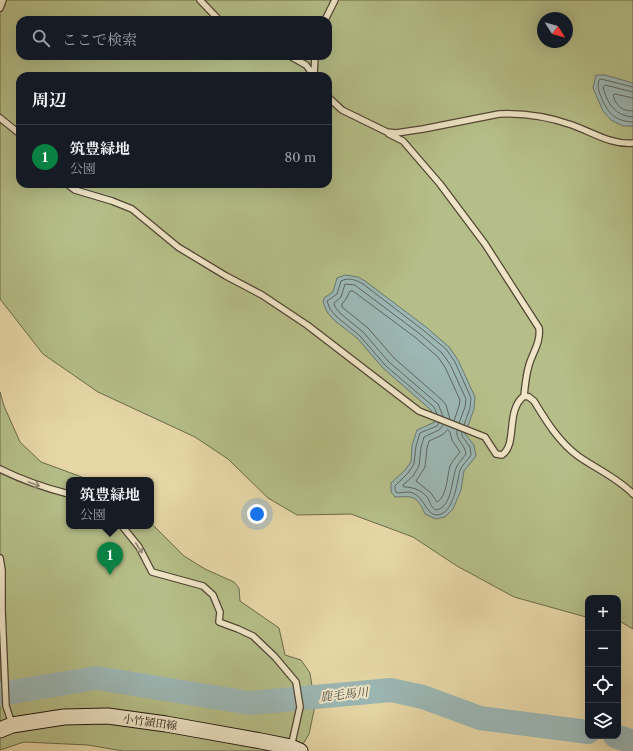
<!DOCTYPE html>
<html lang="ja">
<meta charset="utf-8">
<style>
body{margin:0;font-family:"Libre Caslon Text","Noto Serif JP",serif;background:#242831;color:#f1f3f6}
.controls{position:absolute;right:12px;bottom:12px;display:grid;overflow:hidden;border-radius:8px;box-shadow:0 4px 16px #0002}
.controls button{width:36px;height:36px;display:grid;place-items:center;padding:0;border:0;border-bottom:1px solid #363941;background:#171b24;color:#f1f3f6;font:20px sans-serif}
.compass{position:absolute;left:537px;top:12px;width:36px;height:36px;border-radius:50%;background:#171b24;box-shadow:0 4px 16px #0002;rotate:127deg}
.you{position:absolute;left:257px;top:514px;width:14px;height:14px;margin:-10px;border:3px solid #fff;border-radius:50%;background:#1a73e8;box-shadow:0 0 0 6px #1a73e833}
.badge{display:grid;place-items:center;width:26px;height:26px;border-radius:50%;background:#0b8043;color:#fff;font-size:13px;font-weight:700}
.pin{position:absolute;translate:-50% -33px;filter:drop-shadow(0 1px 2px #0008)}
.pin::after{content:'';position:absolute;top:21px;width:14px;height:12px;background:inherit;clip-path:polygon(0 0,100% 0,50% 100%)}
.popup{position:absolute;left:66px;top:477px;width:88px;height:52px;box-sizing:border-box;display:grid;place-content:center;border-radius:8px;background:#171b24;filter:drop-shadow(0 1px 3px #0005);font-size:13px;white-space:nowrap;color:#9ea1a6}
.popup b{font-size:15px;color:#f1f3f6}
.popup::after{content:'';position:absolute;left:50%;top:100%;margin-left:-8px;border:8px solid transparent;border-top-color:#171b24}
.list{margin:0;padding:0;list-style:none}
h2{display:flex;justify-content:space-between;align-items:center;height:52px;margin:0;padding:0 16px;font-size:17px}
h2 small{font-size:13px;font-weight:400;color:#9ea1a6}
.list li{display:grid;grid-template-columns:26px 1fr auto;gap:12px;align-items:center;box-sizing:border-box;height:64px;padding:0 16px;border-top:1px solid #363941}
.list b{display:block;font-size:15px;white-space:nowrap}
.list p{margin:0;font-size:13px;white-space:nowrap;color:#9ea1a6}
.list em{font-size:13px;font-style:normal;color:#9ea1a6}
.icon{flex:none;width:22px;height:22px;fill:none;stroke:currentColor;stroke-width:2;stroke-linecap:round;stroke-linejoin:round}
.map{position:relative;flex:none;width:633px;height:751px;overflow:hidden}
.search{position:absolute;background:#171b24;box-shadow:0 4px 16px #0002;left:16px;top:16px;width:316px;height:44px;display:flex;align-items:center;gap:10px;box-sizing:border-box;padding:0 14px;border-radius:12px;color:#9ea1a6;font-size:15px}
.panel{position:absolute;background:#171b24;box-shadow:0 4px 16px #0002;left:16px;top:72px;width:316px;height:116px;border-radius:12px}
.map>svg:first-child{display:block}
</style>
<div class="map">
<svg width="633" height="751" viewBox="0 0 633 751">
<rect width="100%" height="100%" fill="#e7d7a7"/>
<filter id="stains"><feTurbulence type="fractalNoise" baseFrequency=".005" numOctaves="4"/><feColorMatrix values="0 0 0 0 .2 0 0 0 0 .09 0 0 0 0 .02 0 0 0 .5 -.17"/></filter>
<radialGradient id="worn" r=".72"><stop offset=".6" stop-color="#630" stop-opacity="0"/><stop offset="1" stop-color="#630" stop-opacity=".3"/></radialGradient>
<path fill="#b5be88" stroke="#6a6a4b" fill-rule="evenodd" d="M0,0H633V629L618,620V598H588V617H586L514,597L457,566L413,537L351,514L297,515L268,498L228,459L195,437L98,392L43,354L0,299ZM543,18H567V42H543ZM20,20H328V56H20ZM20,76H328V184H20Z
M0,392L4,406L20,442L41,462L90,480H69V526H151V523L184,556L205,569L234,582L239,588L240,601L279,628L285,655L301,660L310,673L315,706L309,734L299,751H123L88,745L24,742L0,750Z"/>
<path fill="#9cb7b4" stroke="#6a7772" d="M596,75H605L633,83V126H623L611,120L603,111L593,88Z
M345,275L358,277L365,281L426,327L449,347L458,360L475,397L474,409L465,434L474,445L476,456L464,471L461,490L453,509L445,517L436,519L425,514C417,496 414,496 395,497L391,492V483L405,470L411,462L412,445L417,430L435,422L431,410L383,368L357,338L334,320L327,312L323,302L324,298L333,292L337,278Z"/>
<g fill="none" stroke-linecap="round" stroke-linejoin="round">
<path stroke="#5e6661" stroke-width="1" d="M633,87L601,79L599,80C597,88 599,92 602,99C609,115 616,121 633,122
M633,92L605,85L603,87C607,103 615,116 633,117
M633,98L615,94L613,95C616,106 622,111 633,111
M437,414L434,407L386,366L360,336L337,317L330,309L327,301L337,294L341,281C349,277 356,280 363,284L423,330L446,349L455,362L471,398L470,408L464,425
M443,416L438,404L389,362L363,332L341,314L335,307L334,303L341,297L345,284L355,285L360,289L420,334L442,353L450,364L466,399L465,407L459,423
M450,419L446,405L442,400L394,358L368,328L342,307V304L346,299L350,291H353L357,294L416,338L438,357L445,367L460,400L459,406L454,421
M439,423L437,426L420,433L416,446L414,464L408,473L395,486V490L397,493C402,493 408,491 413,493C425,498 426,515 437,515C454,514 457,482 460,470C462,465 468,460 471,455L470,447L462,436V432
M443,425L439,430L424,437L421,447L419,466L413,476L403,485L404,487C414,487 424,491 429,500C431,505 431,507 436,510C453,507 451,478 457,466C459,462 463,458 466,454C465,444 455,440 457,430
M448,430L450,432L452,440L460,452C457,456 452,461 450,466C447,476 447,497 437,502L431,493L416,481L425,467L427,448L429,441L442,435Z"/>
<path stroke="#9cb7b4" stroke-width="24" d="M0,694L97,678L250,703L391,690L423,697L480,718L588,732
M615,736L633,742"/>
<g stroke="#524634" stroke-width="8">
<path id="lane" d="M200,0L219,20
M0,8L3,0
M325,20L335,0
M290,56L306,65L314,76
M314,74L315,56
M328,97L342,110L387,132L396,133L423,129L499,114C523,113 549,117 572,125C592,132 611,145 633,143
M0,118L20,134
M389,134L403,141L440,184L485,244L539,328C541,342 533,352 529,365C526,375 525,386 524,396
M67,184L75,190L112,201L132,209L178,247L226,276L262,295L307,325L419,411L485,437L496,454L502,455C518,444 505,411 524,396L529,397L534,401C546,421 559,442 578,456C595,468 619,479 633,494
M0,469C22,480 45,488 69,494
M122,526L139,547L152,572L203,586L213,595L220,612L219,622L238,629L253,636L275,657L296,682L300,707L291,747
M0,558L2,570V610L6,706L12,724"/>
</g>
<g stroke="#20160e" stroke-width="17">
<path id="secondary" d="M0,730L12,725L64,717L108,716L166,724L261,741L291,747L300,751"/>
</g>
<use href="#lane" stroke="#efe5c6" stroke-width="5.5"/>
<use href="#secondary" stroke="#efe5c6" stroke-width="15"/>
</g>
<defs><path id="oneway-shaft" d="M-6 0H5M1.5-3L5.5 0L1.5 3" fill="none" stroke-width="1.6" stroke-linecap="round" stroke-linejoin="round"/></defs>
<g stroke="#928873">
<use href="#oneway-shaft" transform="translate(34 484) rotate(20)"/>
<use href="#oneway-shaft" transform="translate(139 548) rotate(57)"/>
</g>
<g text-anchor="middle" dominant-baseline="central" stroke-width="4" stroke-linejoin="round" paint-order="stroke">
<g font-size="11" fill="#20160e" stroke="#efe5c6">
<text transform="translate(150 722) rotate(8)">小竹頴田線</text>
</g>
<g font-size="12" font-style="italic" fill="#4b4e48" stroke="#efe5c6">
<text transform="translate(344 694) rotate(-6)">鹿毛馬川</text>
</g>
</g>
<rect width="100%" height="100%" filter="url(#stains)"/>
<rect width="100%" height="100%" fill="url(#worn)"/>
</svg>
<div class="controls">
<button>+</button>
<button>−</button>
<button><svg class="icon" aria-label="locate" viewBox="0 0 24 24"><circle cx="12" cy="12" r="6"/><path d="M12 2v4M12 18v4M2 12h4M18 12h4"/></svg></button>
<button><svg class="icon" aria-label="layers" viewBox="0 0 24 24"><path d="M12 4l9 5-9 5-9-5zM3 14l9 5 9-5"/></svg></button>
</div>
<svg class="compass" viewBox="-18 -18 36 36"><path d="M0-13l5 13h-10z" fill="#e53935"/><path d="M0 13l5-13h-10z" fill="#9ea1a6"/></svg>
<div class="you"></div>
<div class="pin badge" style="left:110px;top:575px">1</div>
<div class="popup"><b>筑豊緑地</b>公園</div>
<div class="search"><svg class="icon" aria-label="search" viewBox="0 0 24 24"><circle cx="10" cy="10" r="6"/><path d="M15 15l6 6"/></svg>ここで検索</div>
<section class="panel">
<h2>周辺<small></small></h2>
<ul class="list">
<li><span class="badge">1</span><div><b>筑豊緑地</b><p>公園</p></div><em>80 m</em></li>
</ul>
</section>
</div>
